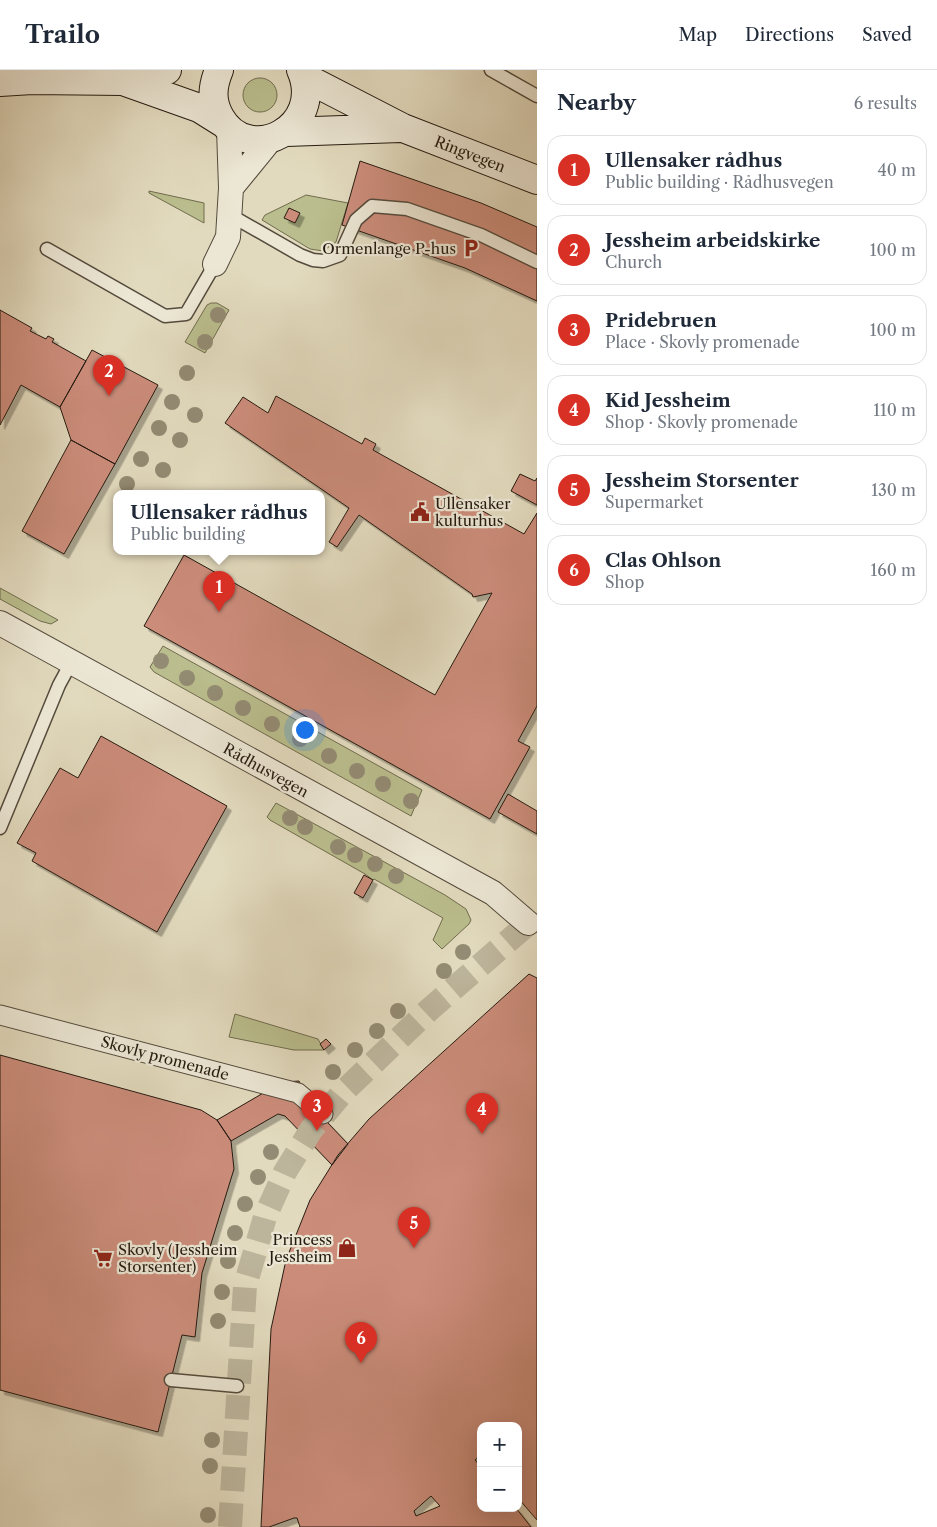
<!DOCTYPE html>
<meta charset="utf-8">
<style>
body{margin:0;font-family:"Libre Caslon Text",serif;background:#f6f6f7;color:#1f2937}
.controls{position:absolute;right:15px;bottom:15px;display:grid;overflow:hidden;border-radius:10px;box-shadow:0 5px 20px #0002}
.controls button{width:45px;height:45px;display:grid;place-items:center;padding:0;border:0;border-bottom:1px solid #e0e1e3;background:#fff;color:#1f2937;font:25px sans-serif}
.you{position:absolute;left:304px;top:659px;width:18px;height:18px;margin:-12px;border:4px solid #fff;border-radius:50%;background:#1a73e8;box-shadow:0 0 0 8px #1a73e833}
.badge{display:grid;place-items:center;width:32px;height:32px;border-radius:50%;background:#d93025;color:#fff;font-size:16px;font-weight:700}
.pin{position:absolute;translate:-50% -41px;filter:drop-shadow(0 1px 2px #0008)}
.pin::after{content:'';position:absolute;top:26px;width:18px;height:15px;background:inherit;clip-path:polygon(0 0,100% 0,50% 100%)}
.popup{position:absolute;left:113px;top:420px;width:212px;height:65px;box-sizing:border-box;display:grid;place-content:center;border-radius:10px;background:#fff;filter:drop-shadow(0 1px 4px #0005);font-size:16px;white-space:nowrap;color:#747a83}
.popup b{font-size:19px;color:#1f2937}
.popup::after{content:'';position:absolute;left:50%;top:100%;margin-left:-10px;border:10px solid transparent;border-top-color:#fff}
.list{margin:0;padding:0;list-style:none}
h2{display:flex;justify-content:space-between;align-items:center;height:65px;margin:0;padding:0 20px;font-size:21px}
h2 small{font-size:16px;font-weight:400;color:#747a83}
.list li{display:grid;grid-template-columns:32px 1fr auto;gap:15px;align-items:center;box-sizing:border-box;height:70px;margin:0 10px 10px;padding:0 10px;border:1px solid #e0e1e3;border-radius:15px}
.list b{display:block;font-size:19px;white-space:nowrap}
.list p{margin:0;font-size:16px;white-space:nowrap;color:#747a83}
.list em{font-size:16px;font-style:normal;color:#747a83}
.map{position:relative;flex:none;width:537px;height:1457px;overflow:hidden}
header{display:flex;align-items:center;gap:30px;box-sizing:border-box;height:70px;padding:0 25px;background:#fff;border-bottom:1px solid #e0e1e3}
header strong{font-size:24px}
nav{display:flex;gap:28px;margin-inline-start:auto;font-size:18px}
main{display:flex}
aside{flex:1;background:#fff}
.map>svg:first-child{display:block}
</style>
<header>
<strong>Trailo</strong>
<nav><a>Map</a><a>Directions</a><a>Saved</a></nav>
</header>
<main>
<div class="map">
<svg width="537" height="1457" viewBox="0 0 537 1457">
<defs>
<filter id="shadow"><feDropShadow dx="4.5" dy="4.5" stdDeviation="0" flood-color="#0004"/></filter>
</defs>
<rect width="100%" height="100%" fill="#e2dabe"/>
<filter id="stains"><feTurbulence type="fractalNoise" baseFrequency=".004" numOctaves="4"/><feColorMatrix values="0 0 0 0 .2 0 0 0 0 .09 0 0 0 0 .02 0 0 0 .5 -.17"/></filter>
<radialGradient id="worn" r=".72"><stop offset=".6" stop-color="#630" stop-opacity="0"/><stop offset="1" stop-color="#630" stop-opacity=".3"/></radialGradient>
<path fill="#babd8d" stroke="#706c4e" d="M243 25a17 17 0 1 1 34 0a17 17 0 1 1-34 0Z
M149,121L204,133V153L149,123Z
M306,125L348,133L336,172L323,181L310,179L262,150L265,145Z
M211,233H217L229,240L205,283L185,272L207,235Z
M0,518L58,550L51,554L40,551L0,529Z
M163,576L422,720L411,746L154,602L150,597Z
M276,733L445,825L466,839L471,850L469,854L442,879L433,870L443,848L374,809L373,810L365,804L270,750L267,747Z
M235,944L318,969L324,980H294L229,967Z"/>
<path fill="#cb8c7a" stroke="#251a10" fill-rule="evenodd" filter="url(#shadow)" d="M360,91L481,133L537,157V231L465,198L342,155Z
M289,138L300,143L295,153L284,148Z
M0,240L32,258L30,261L46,269L48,266L54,269L52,272L86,291L60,337L21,315L0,355Z
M92,280L158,315L115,394L71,370L60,337Z
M276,326L362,374L365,368L376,374L373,380L524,464L537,443V636L518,671L530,677L490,749L144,556L184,485L435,625L492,523L473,527L472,524L359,445L337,477L329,472L349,438L225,353L243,327L268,343Z
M71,370L115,394L64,484L22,461Z
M520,404L535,411L537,408V435L511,421Z
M101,666L227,736L157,862L32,791L36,783L17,773L60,698L78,708Z
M508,724L537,741V764L498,742Z
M364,805L373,810L363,828L354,823Z
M529,904L537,908V1450L518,1428V1356H481V1385L475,1390L481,1397V1438H516L531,1457H300L297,1448H294L269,1457H261L271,1259L286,1190L310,1130L338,1085L369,1049ZM431,1426L440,1436L416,1446L414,1441Z
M326,969L331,974L324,980L320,974Z
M0,985L201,1040L217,1050L231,1071L234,1099L202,1203L195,1267L182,1265L158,1362L0,1320Z
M299,1011L308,1032L348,1074L332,1095L285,1046L278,1044L231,1071L217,1050L265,1022L270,1013Z"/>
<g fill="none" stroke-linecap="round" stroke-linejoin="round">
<path stroke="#bcb49b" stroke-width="24" stroke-dasharray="24 12" stroke-linecap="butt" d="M230,1457L245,1216L265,1147L285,1102L311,1060L343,1022L430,939L537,846"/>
<g stroke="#544a3c" stroke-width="15">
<path id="service" d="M491,0L537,26
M230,145L300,185L313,190L323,191L340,185L356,150L372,136L407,139L481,165L537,192
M47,179L165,246L186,244L215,194
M0,758L59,615L72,591
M171,1310L237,1316"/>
</g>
<g stroke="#544a3c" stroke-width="21">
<path id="pedestrian" d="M0,945L298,1023L323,1044"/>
</g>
<g stroke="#544a3c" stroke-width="26">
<path id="minor" d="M231,118L271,69
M215,194L228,167L231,118L229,59
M0,553L493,823L528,853"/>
</g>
<g stroke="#251a10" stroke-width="30">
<path id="secondary" d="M219,0C212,17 211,31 220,47C249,98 326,57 301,0
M304,7L403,58L537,110
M123,11L199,38L223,53
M0,12L32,10L123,11L167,0
M286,62L400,58"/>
</g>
<use href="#service" stroke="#ece7d5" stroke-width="12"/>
<use href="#pedestrian" stroke="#ece7d5" stroke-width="19"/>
<use href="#minor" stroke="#ece7d5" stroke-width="24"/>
<use href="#secondary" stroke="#ece7d5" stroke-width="28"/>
</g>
<g fill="#938b73">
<circle cx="218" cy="245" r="8"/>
<circle cx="205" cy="272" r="8"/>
<circle cx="187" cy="303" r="8"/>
<circle cx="172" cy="332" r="8"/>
<circle cx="195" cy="345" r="8"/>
<circle cx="159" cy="358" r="8"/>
<circle cx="180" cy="370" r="8"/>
<circle cx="141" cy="389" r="8"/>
<circle cx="163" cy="400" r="8"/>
<circle cx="127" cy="414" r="8"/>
<circle cx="161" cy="591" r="8"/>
<circle cx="187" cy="608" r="8"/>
<circle cx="215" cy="623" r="8"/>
<circle cx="243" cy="638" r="8"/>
<circle cx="272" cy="654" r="8"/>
<circle cx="300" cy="669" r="8"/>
<circle cx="329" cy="686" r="8"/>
<circle cx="357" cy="701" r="8"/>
<circle cx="383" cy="714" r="8"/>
<circle cx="411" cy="731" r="8"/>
<circle cx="290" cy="748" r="8"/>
<circle cx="305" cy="757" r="8"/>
<circle cx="338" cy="777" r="8"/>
<circle cx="355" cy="785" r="8"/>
<circle cx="375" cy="794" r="8"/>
<circle cx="396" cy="806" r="8"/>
<circle cx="463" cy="882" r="8"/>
<circle cx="444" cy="901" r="8"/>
<circle cx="398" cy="941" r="8"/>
<circle cx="377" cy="961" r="8"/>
<circle cx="355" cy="980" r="8"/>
<circle cx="333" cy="1002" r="8"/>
<circle cx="271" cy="1082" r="8"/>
<circle cx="258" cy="1107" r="8"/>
<circle cx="245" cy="1134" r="8"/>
<circle cx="235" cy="1163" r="8"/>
<circle cx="228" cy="1191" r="8"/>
<circle cx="222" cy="1222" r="8"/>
<circle cx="218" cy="1251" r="8"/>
<circle cx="212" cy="1370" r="8"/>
<circle cx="210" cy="1396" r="8"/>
<circle cx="208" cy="1445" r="8"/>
</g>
<defs>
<g id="parking-bare" transform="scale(1.5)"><path d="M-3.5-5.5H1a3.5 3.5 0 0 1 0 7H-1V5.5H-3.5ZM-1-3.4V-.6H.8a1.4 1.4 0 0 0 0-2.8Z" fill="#8f2418" stroke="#ece7d5" stroke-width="2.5" paint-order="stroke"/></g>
<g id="civic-bare" transform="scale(1.5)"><path d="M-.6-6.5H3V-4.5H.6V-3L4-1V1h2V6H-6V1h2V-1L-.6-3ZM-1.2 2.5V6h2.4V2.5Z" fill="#8f2418" stroke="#ece7d5" stroke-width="2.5" paint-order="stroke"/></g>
<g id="shop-bare" transform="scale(1.5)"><path d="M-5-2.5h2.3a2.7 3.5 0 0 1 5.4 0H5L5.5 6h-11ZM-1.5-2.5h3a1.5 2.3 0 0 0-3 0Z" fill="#8f2418" stroke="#ece7d5" stroke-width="2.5" paint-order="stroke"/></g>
<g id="supermarket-bare" transform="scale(1.5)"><path d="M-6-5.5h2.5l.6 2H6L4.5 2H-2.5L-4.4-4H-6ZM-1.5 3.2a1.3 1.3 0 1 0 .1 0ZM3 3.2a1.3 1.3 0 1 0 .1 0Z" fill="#8f2418" stroke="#ece7d5" stroke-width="2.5" paint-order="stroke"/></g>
</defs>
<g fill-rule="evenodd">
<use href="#parking-bare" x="471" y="178"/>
<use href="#civic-bare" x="420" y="442"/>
<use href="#shop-bare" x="347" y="1178"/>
<use href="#supermarket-bare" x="103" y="1188"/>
</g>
<g text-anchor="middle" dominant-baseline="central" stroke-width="4.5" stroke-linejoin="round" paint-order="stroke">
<g font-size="15" fill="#251a10" stroke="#ece7d5">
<text transform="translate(470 84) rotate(21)">Ringvegen</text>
<text transform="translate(266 700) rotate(29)">Rådhusvegen</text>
<text transform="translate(165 988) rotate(15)">Skovly promenade</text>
</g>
<g font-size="15" fill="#251a10" stroke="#ece7d5" text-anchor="end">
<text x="456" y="178">Ormenlange P-hus</text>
<text x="435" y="433" text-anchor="start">Ullensaker<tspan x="435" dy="17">kulturhus</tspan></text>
<text x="332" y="1169">Princess<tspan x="332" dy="17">Jessheim</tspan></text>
<text x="118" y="1179" text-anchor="start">Skovly (Jessheim<tspan x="118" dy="17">Storsenter)</tspan></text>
</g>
</g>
<rect width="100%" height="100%" filter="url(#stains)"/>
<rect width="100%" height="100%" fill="url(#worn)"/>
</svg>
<div class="controls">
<button>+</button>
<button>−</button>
</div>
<div class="you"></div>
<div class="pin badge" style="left:219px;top:542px">1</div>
<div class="popup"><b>Ullensaker rådhus</b>Public building</div>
<div class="pin badge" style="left:109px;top:326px">2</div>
<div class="pin badge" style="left:317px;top:1061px">3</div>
<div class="pin badge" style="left:482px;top:1064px">4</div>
<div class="pin badge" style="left:414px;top:1178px">5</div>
<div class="pin badge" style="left:361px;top:1293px">6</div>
</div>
<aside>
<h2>Nearby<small>6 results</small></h2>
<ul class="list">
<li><span class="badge">1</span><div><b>Ullensaker rådhus</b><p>Public building · Rådhusvegen</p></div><em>40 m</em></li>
<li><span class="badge">2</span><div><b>Jessheim arbeidskirke</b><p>Church</p></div><em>100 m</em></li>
<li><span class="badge">3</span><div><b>Pridebruen</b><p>Place · Skovly promenade</p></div><em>100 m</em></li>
<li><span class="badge">4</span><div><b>Kid Jessheim</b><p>Shop · Skovly promenade</p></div><em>110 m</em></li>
<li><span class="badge">5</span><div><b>Jessheim Storsenter</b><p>Supermarket</p></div><em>130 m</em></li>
<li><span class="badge">6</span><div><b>Clas Ohlson</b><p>Shop</p></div><em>160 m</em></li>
</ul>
</aside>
</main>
